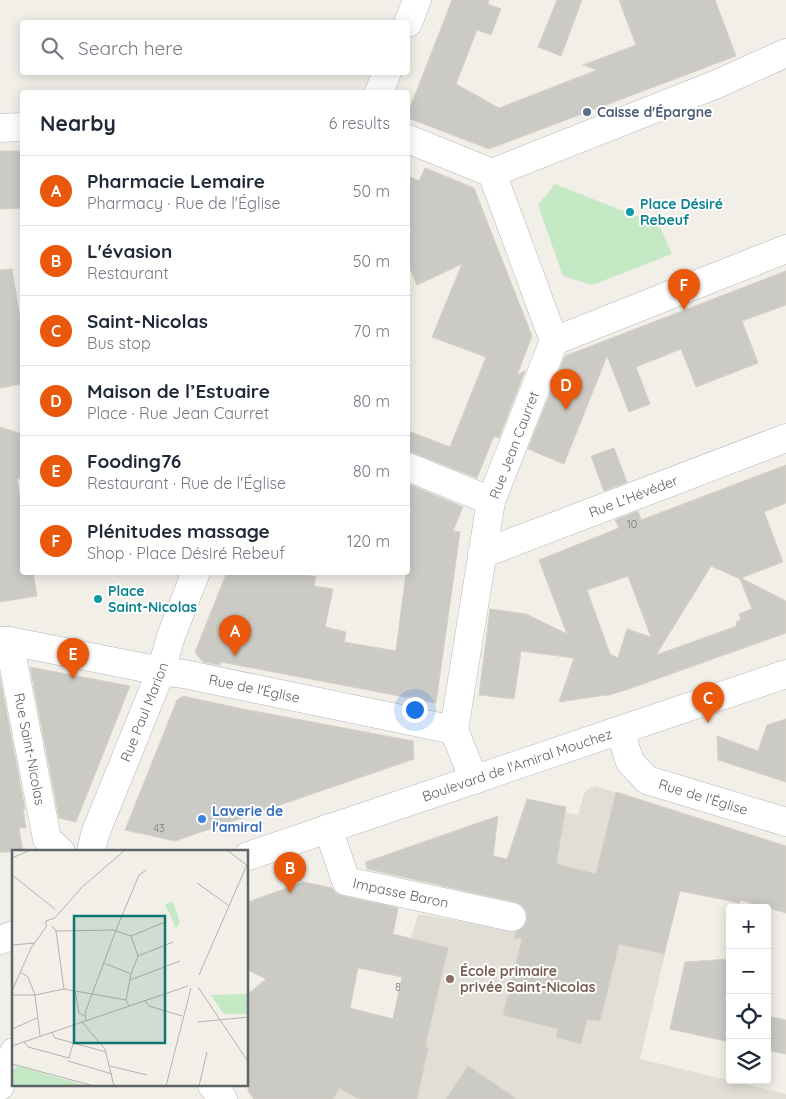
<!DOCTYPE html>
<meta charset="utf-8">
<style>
body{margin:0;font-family:Quicksand,sans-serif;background:#f6f6f7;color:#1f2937}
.controls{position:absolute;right:15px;bottom:15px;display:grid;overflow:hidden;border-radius:5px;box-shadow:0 2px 12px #0003}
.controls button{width:45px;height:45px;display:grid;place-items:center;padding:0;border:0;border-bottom:1px solid #e0e1e3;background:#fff;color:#1f2937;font:25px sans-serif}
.you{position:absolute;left:414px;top:709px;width:18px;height:18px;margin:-12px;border:4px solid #fff;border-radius:50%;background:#1a73e8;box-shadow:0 0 0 8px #1a73e833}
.badge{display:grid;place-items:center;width:32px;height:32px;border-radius:50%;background:#ea580c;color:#fff;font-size:16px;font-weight:700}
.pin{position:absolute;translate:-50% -41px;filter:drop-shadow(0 1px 2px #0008)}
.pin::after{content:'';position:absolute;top:26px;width:18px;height:15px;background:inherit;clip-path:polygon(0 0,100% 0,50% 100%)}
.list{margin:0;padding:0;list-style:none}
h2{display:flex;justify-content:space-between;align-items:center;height:65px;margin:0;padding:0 20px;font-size:21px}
h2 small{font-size:16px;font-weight:400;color:#747a83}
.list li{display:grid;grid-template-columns:32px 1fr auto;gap:15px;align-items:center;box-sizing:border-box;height:70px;padding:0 20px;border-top:1px solid #e0e1e3}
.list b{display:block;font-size:19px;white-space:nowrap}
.list p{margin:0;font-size:16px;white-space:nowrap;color:#747a83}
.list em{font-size:16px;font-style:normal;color:#747a83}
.icon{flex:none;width:28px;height:28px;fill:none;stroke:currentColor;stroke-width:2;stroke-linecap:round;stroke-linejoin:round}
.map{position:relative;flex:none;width:786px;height:1099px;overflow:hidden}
.search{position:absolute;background:#fff;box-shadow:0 2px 12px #0003;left:20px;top:20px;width:390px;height:55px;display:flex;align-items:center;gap:12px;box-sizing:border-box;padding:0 18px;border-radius:5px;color:#747a83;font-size:19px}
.panel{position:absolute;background:#fff;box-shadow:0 2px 12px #0003;left:20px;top:90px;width:390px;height:485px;border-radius:5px}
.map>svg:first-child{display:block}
</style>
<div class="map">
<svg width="786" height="1099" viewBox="0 0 786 1099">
<rect width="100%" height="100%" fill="#f1efe8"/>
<path fill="#e1ded6" d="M595,786L660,807L680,891L640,1059L786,1094V1099H333L339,1088L392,1022L411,939L418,914L493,927L518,924L533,859L555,864L565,812L578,815L584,794L588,789Z"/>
<path fill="#c5e8c5" d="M555,184L659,225L672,254L592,285L563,276L538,205Z"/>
<path fill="#cccac5" stroke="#d6d1c6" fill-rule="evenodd" d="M452,0H489L488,4L501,9L491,35L477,30L456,84L499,108L597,70L583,65L636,45L619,0H715L736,56L489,149L408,118V113Z
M557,0H582L561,56L538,47Z
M0,151H22V208L0,209Z
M425,168L474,188L532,336L517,375L525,371L499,438L494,436L477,478L414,453L408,452V431L450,447L486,357L432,337L462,264L417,285L408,264V176L419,181Z
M12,269L22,331V384L0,388V270Z
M786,271V305L742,321L758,363L696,387L681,349L636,367L650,404L629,412L607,356L564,464L528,449L565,356Z
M0,427L22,434V478L17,479L22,512V572H33L37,596L0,602Z
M614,448L627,482L604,491L591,456Z
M786,465V503L764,512L783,562L741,578L786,601V633L623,691L605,696L606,695L559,702L574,658L521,651L514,699L479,695L490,609L526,614L567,634L539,560L619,528L615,520L638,511L641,520ZM711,566L740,579L752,609L739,614L741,620L736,622L737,626L656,655ZM628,576L651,637L627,629L618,658L610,654L587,590Z
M408,484L463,507L453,531L460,532L436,703L221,662L220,665L203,662L195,652L227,572H292L316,577L314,586L333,589L325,627L346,632L344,642L396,651L406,572H408Z
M30,667L130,686L76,822L59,818Z
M0,677L25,809L23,808L26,828H19L23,852H0Z
M183,696L238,708L413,741L414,759L175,841L125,830L177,700Z
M786,719V782L718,760L717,736L758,751L767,725Z
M616,792L786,846V913L740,900V903L680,891L664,954L619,944L600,1021L587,1019L581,1044L556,1037L558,1029L503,1015L522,939L514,938L516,932L523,928L527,920V912L522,905L515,902L367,869L366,862L498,816L493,856L507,859L527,799L566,807L556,864L596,874Z
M304,882L332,888L336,893L343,896L398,908L393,934L448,948L425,1047L428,1048L417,1099H359L339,1088L333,1099H254L248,1091V994L266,979L248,970V902ZM358,968L402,977L393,1019L350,1008Z
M730,959V1042L670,1029L685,962Z
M767,1016L786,1020V1054L767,1050Z
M468,1066L517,1099H446Z"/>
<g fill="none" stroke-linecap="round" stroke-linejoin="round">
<g stroke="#b5b8bc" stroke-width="29">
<g id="minor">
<path d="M408,23L417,0"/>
<path d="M379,92L387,72"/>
<path d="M0,128L22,127"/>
<path d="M408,139L492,173L554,341L491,501L454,730"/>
<path d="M492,173L717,84L786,53"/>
<path d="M554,341L786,249"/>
<path d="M408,467L491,501"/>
<path id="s1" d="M482,554L786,438"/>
<path id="s2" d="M0,641H9L161,671L184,674L454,730"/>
<path id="s3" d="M9,641L47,839L61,852"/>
<path d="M454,730L474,780"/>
<path id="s4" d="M620,731L630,762L647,780L786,822"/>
<path id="s5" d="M328,828L346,881L512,917"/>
<path id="s6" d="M91,852L95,834L161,671L171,636L196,572"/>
<path id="s7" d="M248,856L786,674"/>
<path d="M0,940L14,935"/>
<path d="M212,1085L223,1099"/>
<path d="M0,1086L14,1052"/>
</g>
</g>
<use href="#minor" stroke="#fff" stroke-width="28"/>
</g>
<circle fill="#5c6f8a" stroke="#fff" stroke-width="2" cx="587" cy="112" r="5"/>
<g fill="#0f9aa8" stroke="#fff" stroke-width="2">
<circle cx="630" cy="212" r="5"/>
<circle cx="98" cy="599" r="5"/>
</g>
<circle fill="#3f7fe0" stroke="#fff" stroke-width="2" cx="202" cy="819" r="5"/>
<circle fill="#8d6e63" stroke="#fff" stroke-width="2" cx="450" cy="979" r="5"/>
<g text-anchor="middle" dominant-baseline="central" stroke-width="4" stroke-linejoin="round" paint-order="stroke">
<g font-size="11" fill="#7a7d7f">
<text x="632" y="524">10</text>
<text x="159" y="828">43</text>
<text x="398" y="987">8</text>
</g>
<g font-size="14" font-weight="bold" fill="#4e5e75" stroke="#fff" text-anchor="start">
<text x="597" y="112">Caisse d'Épargne</text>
</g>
<g font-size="14" font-weight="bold" fill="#0d838f" stroke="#fff" text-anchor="start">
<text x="640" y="204">Place Désiré<tspan x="640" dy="16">Rebeuf</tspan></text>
<text x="108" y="591">Place<tspan x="108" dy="16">Saint-Nicolas</tspan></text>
</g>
<g font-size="14" fill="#5f6368" stroke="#fff">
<text transform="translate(514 445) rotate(-69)">Rue Jean Caurret</text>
<text stroke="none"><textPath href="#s1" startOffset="162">Rue L'Hévéder</textPath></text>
<text stroke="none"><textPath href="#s2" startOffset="259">Rue de l'Église</textPath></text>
<text stroke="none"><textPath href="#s6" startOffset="150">Rue Paul Marion</textPath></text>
<text stroke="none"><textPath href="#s3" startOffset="110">Rue Saint-Nicolas</textPath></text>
<text stroke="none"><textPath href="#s7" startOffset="284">Boulevard de l'Amiral Mouchez</textPath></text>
<text stroke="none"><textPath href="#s4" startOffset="116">Rue de l'Église</textPath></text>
<text stroke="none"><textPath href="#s5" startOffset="112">Impasse Baron</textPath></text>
</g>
<g font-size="14" font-weight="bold" fill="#366cbe" stroke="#fff" text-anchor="start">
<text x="212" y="811">Laverie de<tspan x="212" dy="16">l'amiral</tspan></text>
</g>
<g font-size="14" font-weight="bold" fill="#785e54" stroke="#fff" text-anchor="start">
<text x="460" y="971">École primaire<tspan x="460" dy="16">privée Saint-Nicolas</tspan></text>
</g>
</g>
<g transform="translate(12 850)">
<rect width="236" height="236" fill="#f1efe8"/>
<path d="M161,52L168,72L164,78L153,54ZM236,144V164H212L199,145ZM5,216L75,236H0V221Z" fill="#c5e8c5"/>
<path fill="none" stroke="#b3b3b1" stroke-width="1" d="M215,0L237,17M0,8L19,0M0,25L43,59M185,33L216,55M40,76L44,81L52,139M44,81L101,80L119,86L126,106L119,124L114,150L117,156M119,86L153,72M0,95L23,93M126,106L161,92M92,113L119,124M8,122L16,127L23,145L28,186M187,125L237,10M118,130L168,111M186,137L237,213M63,140L67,163L72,166M0,141L19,98L34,77V71L43,68L69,38L113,0M0,145H23L52,139L114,150M133,151L137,156L170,166M74,171L73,163L104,80L127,25L134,20M70,172L93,199L102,236M186,172L237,167M0,179L25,168M40,182L43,188L94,202M12,192L16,197L57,208L61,194M0,196L176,136M56,211L100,224M0,214L82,236M98,216L135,225M154,236L179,138M187,236L195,202"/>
<path fill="#0f766e" fill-opacity="0.15" stroke="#0f766e" stroke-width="2.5" d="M62,66H153V193H62Z"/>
<rect width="236" height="236" fill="none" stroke="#5f6368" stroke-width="2.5"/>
</g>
</svg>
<div class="controls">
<button>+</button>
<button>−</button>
<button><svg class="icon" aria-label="locate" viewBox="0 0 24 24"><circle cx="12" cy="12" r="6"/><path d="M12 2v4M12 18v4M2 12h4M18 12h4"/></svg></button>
<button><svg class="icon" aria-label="layers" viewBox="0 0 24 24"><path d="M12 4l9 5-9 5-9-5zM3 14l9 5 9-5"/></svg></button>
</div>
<div class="you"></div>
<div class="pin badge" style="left:235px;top:656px">A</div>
<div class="pin badge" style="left:290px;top:893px">B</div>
<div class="pin badge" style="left:708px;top:723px">C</div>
<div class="pin badge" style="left:566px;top:410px">D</div>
<div class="pin badge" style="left:73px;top:679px">E</div>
<div class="pin badge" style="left:684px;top:310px">F</div>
<div class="search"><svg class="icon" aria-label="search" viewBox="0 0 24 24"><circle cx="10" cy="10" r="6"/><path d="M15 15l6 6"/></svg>Search here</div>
<section class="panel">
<h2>Nearby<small>6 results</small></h2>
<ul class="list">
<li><span class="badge">A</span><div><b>Pharmacie Lemaire</b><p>Pharmacy · Rue de l'Église</p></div><em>50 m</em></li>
<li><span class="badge">B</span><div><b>L'évasion</b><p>Restaurant</p></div><em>50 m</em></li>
<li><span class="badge">C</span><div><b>Saint-Nicolas</b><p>Bus stop</p></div><em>70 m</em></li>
<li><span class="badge">D</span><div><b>Maison de l’Estuaire</b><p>Place · Rue Jean Caurret</p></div><em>80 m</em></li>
<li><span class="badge">E</span><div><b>Fooding76</b><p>Restaurant · Rue de l'Église</p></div><em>80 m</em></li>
<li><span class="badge">F</span><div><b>Plénitudes massage</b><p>Shop · Place Désiré Rebeuf</p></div><em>120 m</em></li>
</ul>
</section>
</div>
